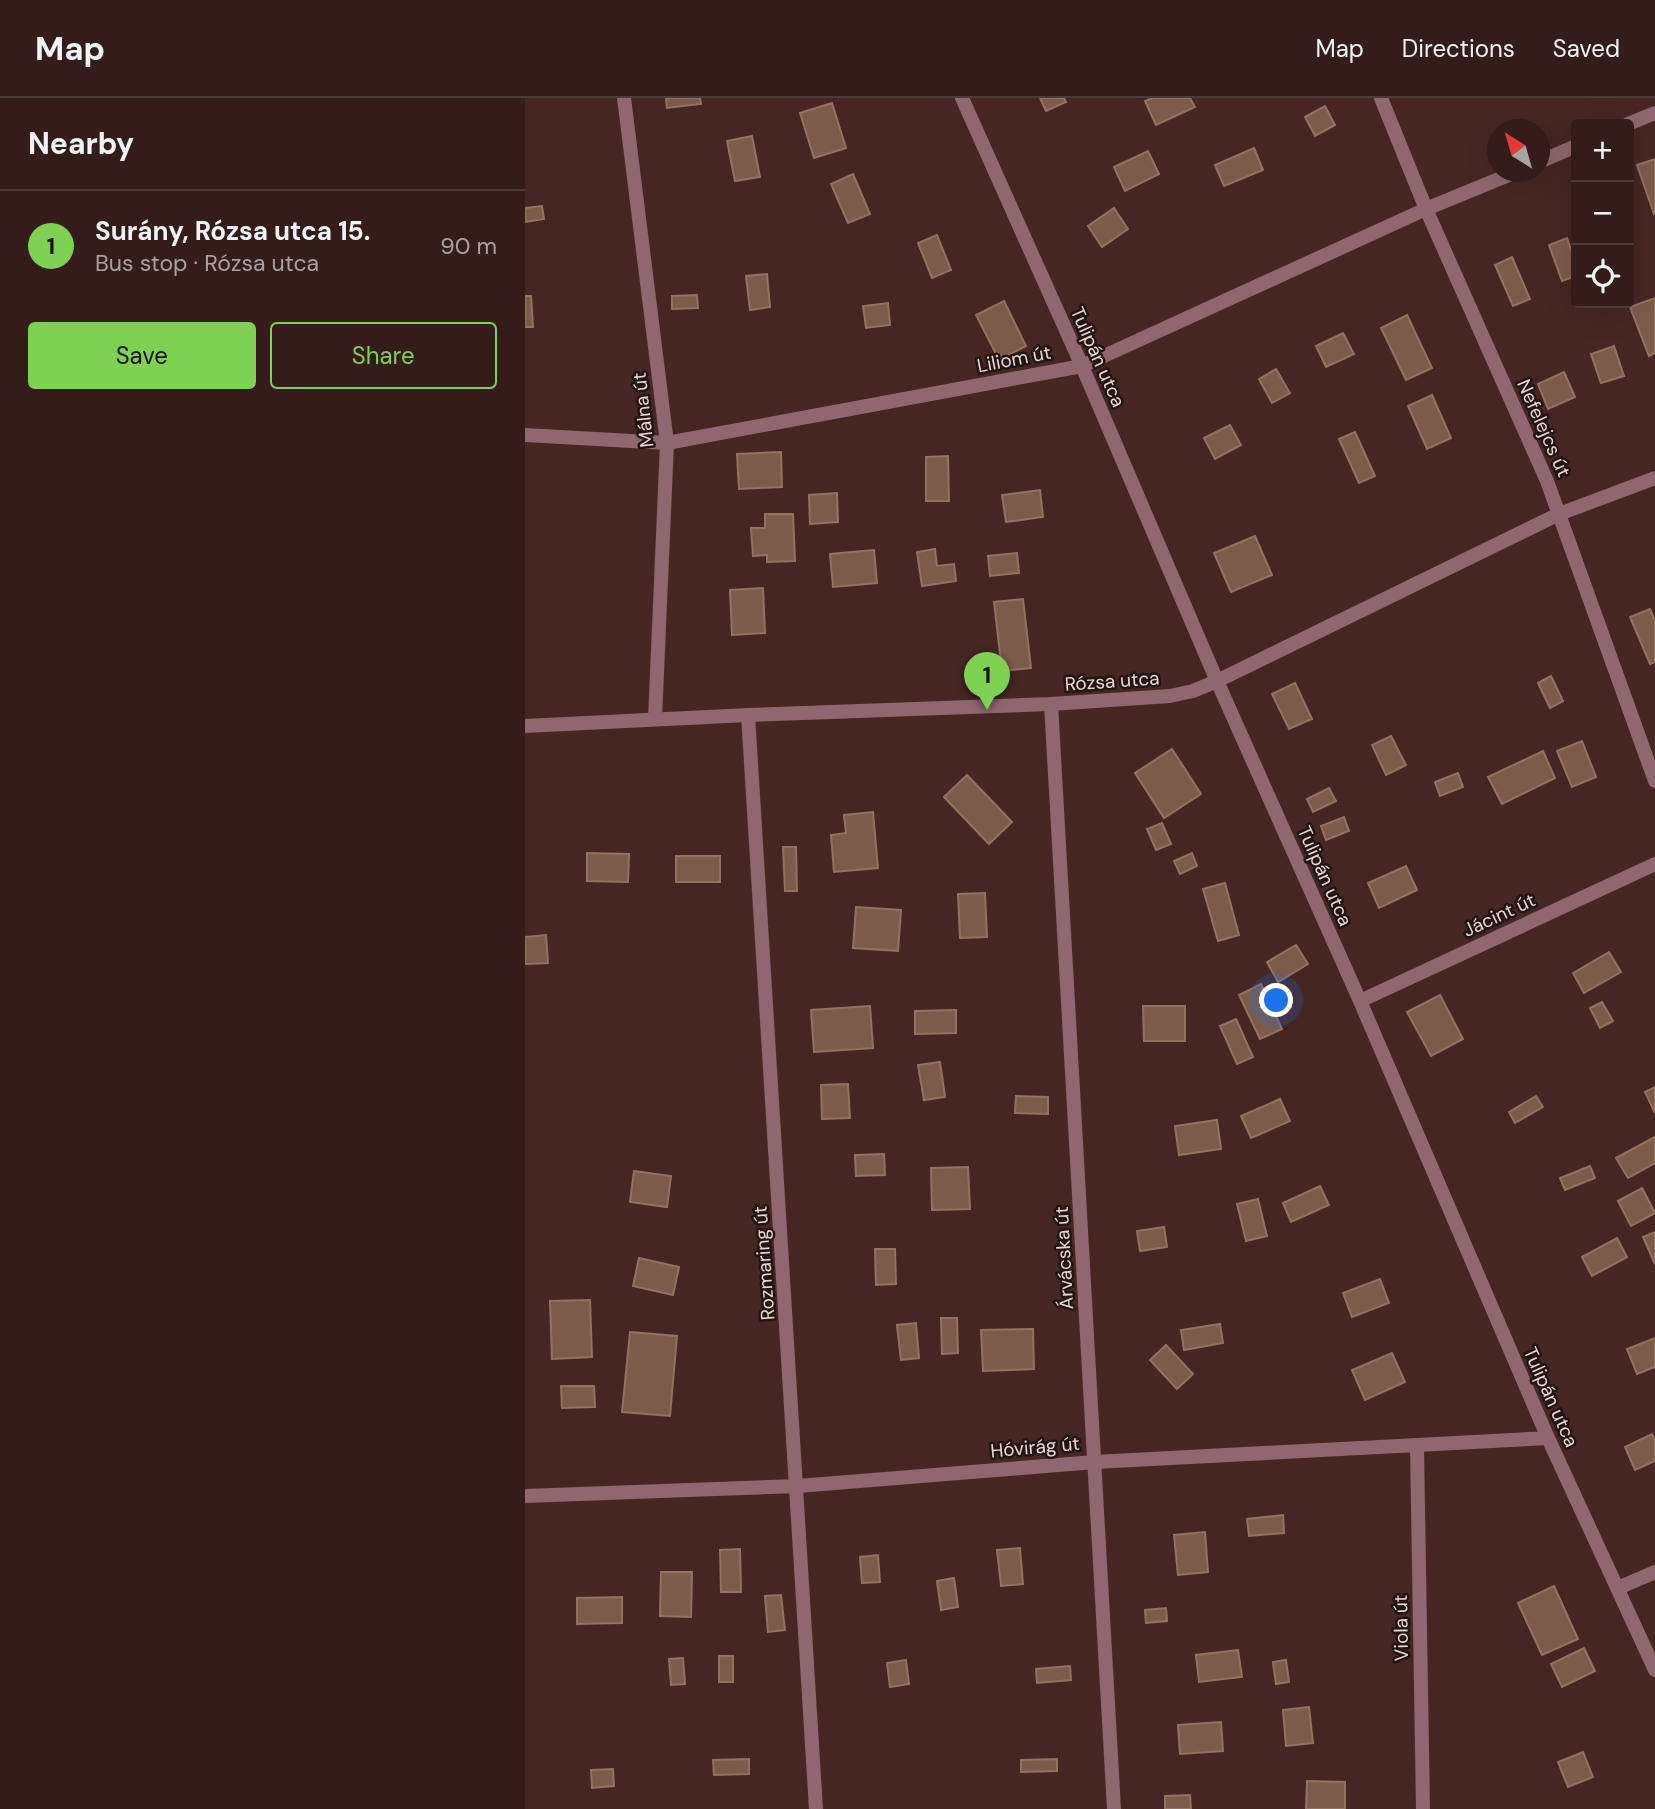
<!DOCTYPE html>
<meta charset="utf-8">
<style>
body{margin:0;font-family:"DM Sans",sans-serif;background:#3f2927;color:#f1f3f6}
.controls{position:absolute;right:21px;top:21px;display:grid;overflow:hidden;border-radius:7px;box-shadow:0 7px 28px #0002}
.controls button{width:63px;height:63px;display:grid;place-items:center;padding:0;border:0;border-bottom:2px solid #4e3a39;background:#341c1a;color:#f1f3f6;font:35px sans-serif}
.compass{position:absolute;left:962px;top:21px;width:63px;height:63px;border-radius:50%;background:#341c1a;box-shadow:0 7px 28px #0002;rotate:323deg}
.you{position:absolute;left:752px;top:903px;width:24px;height:24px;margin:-18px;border:5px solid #fff;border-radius:50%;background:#1a73e8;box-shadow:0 0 0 10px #1a73e833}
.badge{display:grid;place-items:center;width:46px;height:46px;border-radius:50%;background:#7ed153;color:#111;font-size:23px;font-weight:700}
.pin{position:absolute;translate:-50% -58px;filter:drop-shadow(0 2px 4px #0008)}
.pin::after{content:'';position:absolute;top:37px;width:24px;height:21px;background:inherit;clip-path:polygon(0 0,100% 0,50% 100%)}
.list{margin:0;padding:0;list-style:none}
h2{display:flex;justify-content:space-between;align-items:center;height:91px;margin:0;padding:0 28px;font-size:30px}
h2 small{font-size:23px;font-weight:400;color:#a9a1a2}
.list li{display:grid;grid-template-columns:46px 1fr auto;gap:21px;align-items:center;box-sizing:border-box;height:112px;padding:0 28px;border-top:2px solid #4e3a39}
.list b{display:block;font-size:26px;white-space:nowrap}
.list p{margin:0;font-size:23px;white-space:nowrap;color:#a9a1a2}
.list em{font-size:23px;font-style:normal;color:#a9a1a2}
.actions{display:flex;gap:14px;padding:21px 28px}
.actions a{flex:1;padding:16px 0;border:2px solid #7ed153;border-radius:7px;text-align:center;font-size:24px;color:#7ed153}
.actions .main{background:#7ed153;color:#111}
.icon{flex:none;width:38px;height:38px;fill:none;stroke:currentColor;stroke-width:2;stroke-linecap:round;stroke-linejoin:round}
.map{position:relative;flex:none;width:1130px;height:1711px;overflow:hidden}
header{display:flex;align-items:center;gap:42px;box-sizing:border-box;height:98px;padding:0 35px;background:#341c1a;border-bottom:2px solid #4e3a39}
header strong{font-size:33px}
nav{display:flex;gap:38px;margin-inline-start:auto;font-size:24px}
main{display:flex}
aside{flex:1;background:#341c1a}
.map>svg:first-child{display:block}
</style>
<header>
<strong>Map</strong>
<nav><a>Map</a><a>Directions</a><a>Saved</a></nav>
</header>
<main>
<aside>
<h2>Nearby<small></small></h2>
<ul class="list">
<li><span class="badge">1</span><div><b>Surány, Rózsa utca 15.</b><p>Bus stop · Rózsa utca</p></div><em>90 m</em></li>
</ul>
<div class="actions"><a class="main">Save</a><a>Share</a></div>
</aside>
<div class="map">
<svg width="1130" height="1711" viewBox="0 0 1130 1711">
<rect width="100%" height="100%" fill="#462623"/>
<path fill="#7c5b4b" stroke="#937261" stroke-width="2" d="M141,0H175L176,6L142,10Z
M515,0H539L541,4L521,13Z
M628,0H665L670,9L631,27L620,3Z
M307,5L321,50L289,60L275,15Z
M800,8L810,27L790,38L780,19Z
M227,38L235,79L210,83L202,43Z
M729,50L738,72L699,88L690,67Z
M623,53L634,76L600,93L589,69Z
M1130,61V115L1129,116L1112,67Z
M328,76L345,116L323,125L306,86Z
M17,108L19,121L0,124V110Z
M589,110L603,131L577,149L563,128Z
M412,137L426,172L407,180L393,145Z
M1042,140L1051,166V178L1037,183L1024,147Z
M987,159L1005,201L988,208L970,167Z
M242,176L245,209L225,212L221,178Z
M172,197L173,210L147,211V198Z
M0,198H6L8,229H0Z
M1130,200V255L1124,258L1105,209Z
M479,203L501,248L474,262L451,217Z
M363,205L365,227L341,230L338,208Z
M882,217L907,270L881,282L856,230Z
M818,235L829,256L801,269L791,248Z
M1089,248L1099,278L1076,285L1066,256Z
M751,271L765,295L747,305L734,281Z
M1039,274L1050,299L1023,311L1013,286Z
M907,297L926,340L902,351L883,308Z
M705,327L716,347L690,361L679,340Z
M830,334L850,378L834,385L814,341Z
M256,354L257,389L214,391L212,356Z
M423,358L424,403H401V359Z
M515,392L518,419L481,424L477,397Z
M312,395L313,424L285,426L284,397Z
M240,416H268L270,463L242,464V457L228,458L226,430H240Z
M730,438L747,477L706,494L689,455Z
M410,451L412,468L429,466L431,483L397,488L392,454Z
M349,452L352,485L308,489L305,456Z
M492,455L494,475L465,478L463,458Z
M238,490L240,535L207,537L205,492Z
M498,501L506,570L477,573L469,504Z
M1125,511L1130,523V564L1125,566L1105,519Z
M1026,578L1038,603L1025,610L1013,585Z
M770,585L787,621L764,631L747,596Z
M866,638L881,667L861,677L847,647Z
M1057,643L1071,679L1047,689L1032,653Z
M647,651L676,696L639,720L610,675Z
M1018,653L1030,680L977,706L963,679Z
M933,675L938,689L915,698L910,684Z
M442,677L487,724L464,746L419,699Z
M804,690L811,703L788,714L782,701Z
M348,714L353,770L309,774L306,737L321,735L319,717Z
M819,719L824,733L801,742L796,728Z
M637,725L646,746L631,752L622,731Z
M258,749H271L272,793H260Z
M62,755L104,756L103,784L62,783Z
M667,755L672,768L655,776L649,763Z
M151,758H195V784H151Z
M881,768L892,792L854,810L843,785Z
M700,785L714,837L693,843L678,791Z
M460,795L462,839L435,840L433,796Z
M331,809L376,812L373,853L328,850Z
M21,837L23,865L0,866V839Z
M771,847L783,866L753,884L742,864Z
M1084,854L1096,874L1059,895L1048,875Z
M736,886L757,931L735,941L714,897Z
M915,897L938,941L906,958L882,914Z
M1077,904L1088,923L1075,930L1065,910Z
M345,908L348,950L289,954L286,912Z
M618,908H660V943H619Z
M431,912V935L390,936V913Z
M711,921L728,959L712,966L695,928Z
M415,964L420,999L399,1002L393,967Z
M323,986L325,1020L297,1021L296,987Z
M1130,989V1015L1120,994Z
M491,998L523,999V1016L490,1015Z
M1011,998L1018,1009L990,1025L984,1014Z
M755,1001L765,1023L726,1040L716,1018Z
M692,1022L696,1051L654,1057L650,1028Z
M1130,1039V1065L1103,1080L1091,1060Z
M359,1056L360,1077L331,1078L330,1057Z
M1065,1068L1070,1080L1040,1092L1035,1080Z
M443,1069L445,1111L407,1112L406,1070Z
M109,1073L146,1078L142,1109L105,1104Z
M795,1088L804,1107L766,1124L758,1105Z
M1117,1090L1130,1115L1106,1128L1093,1103Z
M733,1101L742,1138L721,1143L712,1106Z
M639,1129L642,1149L615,1153L612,1133Z
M1130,1134V1166L1118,1139Z
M1092,1140L1102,1159L1067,1178L1057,1159Z
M350,1151H370L371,1186L351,1187Z
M114,1160L154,1169L148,1197L108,1188Z
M855,1181L864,1205L827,1219L818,1195Z
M65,1202L67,1259L27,1261L25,1203Z
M416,1220H432L433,1255L417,1256Z
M391,1225L394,1260L376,1262L372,1227Z
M695,1226L698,1245L659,1252L656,1232Z
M508,1231L509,1271L458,1273L456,1232Z
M105,1234L152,1238L145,1318L97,1314Z
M1130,1240V1269L1112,1276L1102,1251Z
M641,1247L668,1276L652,1291L625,1262Z
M867,1255L880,1284L840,1302L827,1272Z
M36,1288H69L70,1309L37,1310Z
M1127,1336L1130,1342V1363L1110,1372L1100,1349Z
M758,1417L759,1435L724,1438L722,1421Z
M680,1434L683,1474L653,1477L649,1437Z
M495,1450L498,1486L476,1488L472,1452Z
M215,1451L216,1494H196L195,1452Z
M353,1457L355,1484L337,1485L335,1459Z
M136,1474H167L166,1519L135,1518Z
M429,1480L433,1509L416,1512L412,1483Z
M1029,1488L1053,1541L1017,1557L993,1505Z
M256,1497L260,1532L243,1534L240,1498Z
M97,1499V1525L52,1526V1500Z
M641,1510L642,1523L621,1525L620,1512Z
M1059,1550L1070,1573L1037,1589L1026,1566Z
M713,1552L717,1579L674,1584L671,1557Z
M194,1558H208V1584H194Z
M158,1560L160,1586L146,1587L144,1561Z
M381,1562L384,1586L365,1589L362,1565Z
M761,1562L764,1584L751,1586L748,1564Z
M545,1568L546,1582L512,1585L511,1571Z
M784,1609L788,1645L761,1648L758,1612Z
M696,1624L698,1653L655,1656L653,1627Z
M1058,1654L1068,1679L1043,1689L1033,1664Z
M224,1661V1676L189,1677L188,1662Z
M532,1661V1673L496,1674V1662Z
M88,1671L89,1688L67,1690L66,1672Z
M782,1683L820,1684V1711H781Z
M665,1697L666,1711H640V1698Z"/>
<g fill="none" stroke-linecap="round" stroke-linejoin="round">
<path stroke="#906670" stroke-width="14" d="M99,0L142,345L130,621
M856,0L901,111L1022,383L1130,683
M1103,26L1130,15
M1014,64L1051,48
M0,337L142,345L557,268L901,111L991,74
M1130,380L1034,416L692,583L835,903L1023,1340L1130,1572
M526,606L589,1711
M223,617L291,1711
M835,903L1130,766
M892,1348L898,1711
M0,1398L273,1388L570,1364L1023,1340
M1093,1490L1130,1474"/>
<path stroke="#906670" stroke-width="14" d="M0,628L223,617L526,606L645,598L668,593L692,583L557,268L437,0"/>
</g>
<g text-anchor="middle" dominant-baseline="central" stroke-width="5" stroke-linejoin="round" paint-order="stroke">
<g font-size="19" fill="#ecd6d4" stroke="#221412">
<text transform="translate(573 259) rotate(66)">Tulipán utca</text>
<text transform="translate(489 261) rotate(-11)">Liliom út</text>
<text transform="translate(118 312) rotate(-96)">Málna út</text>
<text transform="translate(1019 330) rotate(66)">Nefelejcs út</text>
<text transform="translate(587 583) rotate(-4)">Rózsa utca</text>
<text transform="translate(800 778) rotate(66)">Tulipán utca</text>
<text transform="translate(974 817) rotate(-25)">Jácint út</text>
<text transform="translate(539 1160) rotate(-93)">Árvácska út</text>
<text transform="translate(239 1165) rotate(-94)">Rozmaring út</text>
<text transform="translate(1026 1299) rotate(66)">Tulipán utca</text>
<text transform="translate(510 1349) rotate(-5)">Hóvirág út</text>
<text transform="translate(876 1530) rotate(-91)">Viola út</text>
</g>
</g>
</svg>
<div class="controls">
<button>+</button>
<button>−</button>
<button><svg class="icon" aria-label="locate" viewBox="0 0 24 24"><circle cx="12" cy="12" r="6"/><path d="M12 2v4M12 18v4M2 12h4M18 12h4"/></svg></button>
</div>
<svg class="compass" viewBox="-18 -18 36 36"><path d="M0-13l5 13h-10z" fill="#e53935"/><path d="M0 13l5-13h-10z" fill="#a9a1a2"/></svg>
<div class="you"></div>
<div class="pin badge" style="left:462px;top:612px">1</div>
</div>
</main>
